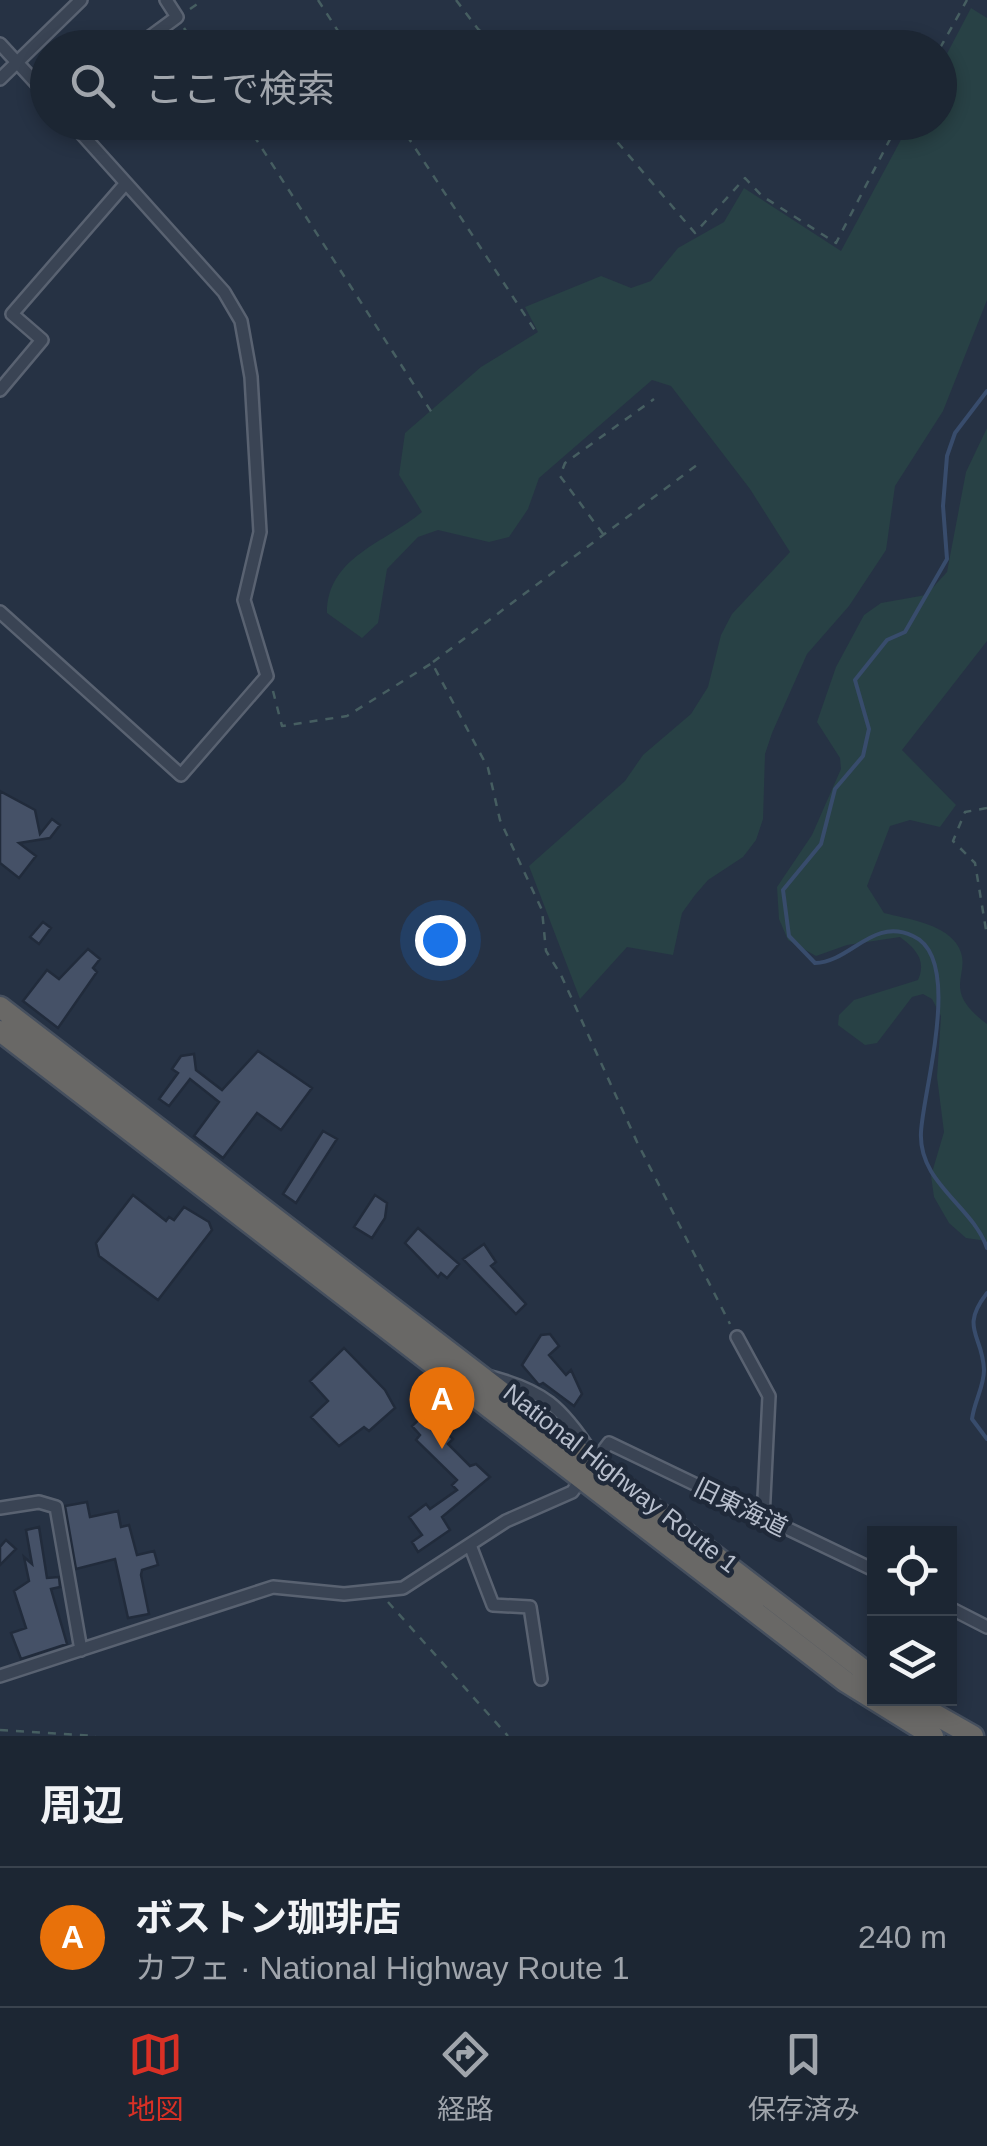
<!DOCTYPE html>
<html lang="ja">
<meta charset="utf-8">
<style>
body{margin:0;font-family:Helvetica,"Noto Sans JP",sans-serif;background:#29323f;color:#f1f3f6}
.controls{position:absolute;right:30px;bottom:30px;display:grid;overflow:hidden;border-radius:0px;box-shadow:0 5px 15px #0003}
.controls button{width:90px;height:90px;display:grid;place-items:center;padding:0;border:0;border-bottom:2px solid #3a434e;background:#1c2633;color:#f1f3f6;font:50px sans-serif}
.you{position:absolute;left:440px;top:940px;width:35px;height:35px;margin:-25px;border:8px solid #fff;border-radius:50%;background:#1a73e8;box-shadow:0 0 0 15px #1a73e833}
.badge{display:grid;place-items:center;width:65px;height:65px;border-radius:50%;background:#d93025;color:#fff;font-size:32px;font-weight:700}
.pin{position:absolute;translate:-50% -82px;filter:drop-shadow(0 2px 5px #0008)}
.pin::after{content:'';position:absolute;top:52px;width:35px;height:30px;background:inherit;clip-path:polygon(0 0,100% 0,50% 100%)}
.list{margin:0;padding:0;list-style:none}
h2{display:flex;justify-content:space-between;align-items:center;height:130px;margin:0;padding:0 40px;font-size:42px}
h2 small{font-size:32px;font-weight:400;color:#a0a5ac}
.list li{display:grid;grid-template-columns:65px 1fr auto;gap:30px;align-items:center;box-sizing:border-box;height:140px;padding:0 40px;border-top:2px solid #3a434e}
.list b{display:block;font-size:38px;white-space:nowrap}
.list p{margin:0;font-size:32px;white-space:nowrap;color:#a0a5ac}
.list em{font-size:32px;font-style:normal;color:#a0a5ac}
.icon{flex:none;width:55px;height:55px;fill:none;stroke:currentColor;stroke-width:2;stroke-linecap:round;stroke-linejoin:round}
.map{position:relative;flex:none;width:987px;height:1736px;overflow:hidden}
.search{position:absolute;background:#1c2633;box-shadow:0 5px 15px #0003;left:30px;right:30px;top:30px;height:110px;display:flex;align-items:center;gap:25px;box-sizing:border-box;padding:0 35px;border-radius:55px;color:#a0a5ac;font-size:38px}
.sheet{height:270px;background:#1c2633}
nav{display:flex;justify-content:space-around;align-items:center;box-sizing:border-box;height:140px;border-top:2px solid #3a434e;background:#1c2633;font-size:28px;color:#a0a5ac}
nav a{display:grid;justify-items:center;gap:5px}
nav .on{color:#d93025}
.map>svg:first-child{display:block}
</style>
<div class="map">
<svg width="987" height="1736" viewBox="0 0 987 1736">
<rect width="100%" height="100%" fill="#263244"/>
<path fill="#284145" d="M971,8L987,18V300L943,411L895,486L886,550L849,606L807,654L772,733L765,754L763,819L756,840L743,857L708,880L695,895L682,913L673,955L627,947L580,999L529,866L625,781L643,755L691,714L708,687L721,635L732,614L790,552L750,489L671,386L652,380L539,478L528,509L509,537L489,542L438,530L418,537L387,569L378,623L362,638L327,613C327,557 385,543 422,512L399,475L405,433L481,367L538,332L525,307L601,276L631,288L651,281L678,248L724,222L744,188L841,251L910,123L940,122V67Z
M987,428V641L902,750L956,805L940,827L910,820L890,826L867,886L884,913C907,919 941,923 956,943C977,973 936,986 987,1024V1241L966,1238L949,1223L934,1197L931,1176L944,1132L937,1077L941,1016L932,999L923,994L912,997L877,1043L865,1045L838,1025L839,1015L854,1000L918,980C927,960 915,948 900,937L847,945L816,956L788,940L779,919L777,887L812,835L841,769L840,758L817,722L836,667L864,615L881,603L926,595L947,572L966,472Z"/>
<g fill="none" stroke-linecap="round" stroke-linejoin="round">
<path stroke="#384c6c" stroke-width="4" d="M987,391L955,433L947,456L943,506L947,559L905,632L887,640L855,680L869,729L863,756L835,789L821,844L783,890L789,936L815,963C851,962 872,917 913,936C964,958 923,1090 921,1132C918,1183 973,1206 987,1248
M987,1293C959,1329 983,1335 984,1370C984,1387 974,1402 972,1419L987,1439"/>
</g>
<path fill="#455167" stroke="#212b3b" stroke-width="2.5" d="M0,791L35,810L40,834L52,819L60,825L50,838L19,843L36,856L19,878L0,863Z
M43,922L51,928L39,944L30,937Z
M88,949L100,959L93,968L97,972L58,1028L23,1001L47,970L59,979Z
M258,1051L312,1088L281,1130L257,1113L223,1158L194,1136L219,1102L190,1079L169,1106L159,1099L178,1073L172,1069L181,1056L194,1054L196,1070L222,1090Z
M323,1131L337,1139L296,1203L283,1194Z
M133,1195L166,1221L169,1217L174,1220L184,1207L209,1222L212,1230L158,1300L99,1256L96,1243Z
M375,1195L387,1203L385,1218L372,1238L354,1227Z
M418,1228L459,1264L447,1278L441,1273L438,1277L405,1243Z
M484,1244L496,1262L491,1266L526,1304L516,1314L463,1259Z
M550,1334L559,1346L549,1355L566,1375L571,1370L582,1394L574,1406L543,1383L539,1385L522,1365L541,1335Z
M344,1348L385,1390L395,1408L369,1431L364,1427L339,1446L311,1417L328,1401L310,1381Z
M426,1413L453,1439L448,1444L470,1466L476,1464L490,1477L442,1517L450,1530L418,1552L412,1542L422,1535L409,1517L426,1504L430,1509L457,1490L452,1485L457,1480L416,1440L420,1435L412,1426Z
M87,1502L90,1517L118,1511L121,1527L129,1525L137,1555L154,1551L158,1565L142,1570L141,1575L149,1614L128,1618L115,1559L76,1569L65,1506Z
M39,1527L47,1578L59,1577L60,1587L51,1589L67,1644L21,1659L11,1633L26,1628L14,1591L29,1581L24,1557L32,1564L26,1530Z
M6,1540L16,1549L0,1565V1547Z"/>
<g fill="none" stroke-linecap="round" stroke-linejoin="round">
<g stroke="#596271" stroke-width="16">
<path id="minor" d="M0,44L48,96
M135,48L177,17L166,0
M0,79L81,0
M0,390L42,340L12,314L126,183
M0,612L181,775L267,676L244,600L260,532L251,377L241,321L224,292L71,122
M737,1337L769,1396L763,1518
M487,1376C543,1390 562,1407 592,1454
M0,1508L39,1502L56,1507L81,1650
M470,1545L493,1605L530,1607L541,1679
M950,1608L987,1627
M0,1676L273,1587L344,1594L403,1588L506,1521L572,1492L609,1443L874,1570"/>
</g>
<g stroke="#454f5e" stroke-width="25">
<path id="trunk" d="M0,1007L874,1678
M0,1031L846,1682L933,1736
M906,1698L973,1736"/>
</g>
<path stroke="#465e61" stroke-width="2.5" stroke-dasharray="8 8" stroke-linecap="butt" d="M318,0L349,48
M456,0L478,29L500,48
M190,9L203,0
M184,28L197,48
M940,48L967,0
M245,122L434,416
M398,122L538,335
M593,122L619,144L695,233L745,178L762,196L836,243L899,122
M603,534L560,476L565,463L654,399
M433,662L697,465
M273,691L282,726L347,716L432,663L488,768L500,820L542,910L546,951L561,975L637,1142L730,1324
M987,808L965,812L953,841L975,863L987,936
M388,1602L508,1736
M0,1730L96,1736"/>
<use href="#minor" stroke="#3a4454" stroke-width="11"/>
<use href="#trunk" stroke="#696866" stroke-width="20"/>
</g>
<g text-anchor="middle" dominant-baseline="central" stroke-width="9" stroke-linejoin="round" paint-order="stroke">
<g font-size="25" fill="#b8bfcd" stroke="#1f2939">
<text transform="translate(621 1478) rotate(38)">National Highway Route 1</text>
<text transform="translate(741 1507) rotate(26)">旧東海道</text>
</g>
</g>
</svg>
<div class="controls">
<button><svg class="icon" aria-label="locate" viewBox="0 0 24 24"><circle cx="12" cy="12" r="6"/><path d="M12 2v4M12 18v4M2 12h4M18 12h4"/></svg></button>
<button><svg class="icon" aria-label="layers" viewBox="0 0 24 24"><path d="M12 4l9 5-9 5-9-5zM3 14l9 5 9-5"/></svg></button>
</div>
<div class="you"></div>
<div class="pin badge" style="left:442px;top:1449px;background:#e8710a">A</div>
<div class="search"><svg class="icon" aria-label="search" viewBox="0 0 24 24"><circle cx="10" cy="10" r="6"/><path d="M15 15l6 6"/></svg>ここで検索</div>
</div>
<section class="sheet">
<h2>周辺<small></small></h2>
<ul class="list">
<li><span class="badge" style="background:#e8710a">A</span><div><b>ボストン珈琲店</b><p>カフェ · National Highway Route 1</p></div><em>240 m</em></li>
</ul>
</section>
<nav>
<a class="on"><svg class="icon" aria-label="map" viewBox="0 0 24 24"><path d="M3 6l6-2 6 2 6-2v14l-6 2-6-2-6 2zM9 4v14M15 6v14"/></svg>地図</a>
<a><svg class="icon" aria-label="directions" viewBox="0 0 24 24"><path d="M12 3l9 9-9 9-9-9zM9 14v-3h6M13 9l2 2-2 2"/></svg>経路</a>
<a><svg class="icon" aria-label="saved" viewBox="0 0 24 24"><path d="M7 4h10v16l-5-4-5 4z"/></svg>保存済み</a>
</nav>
